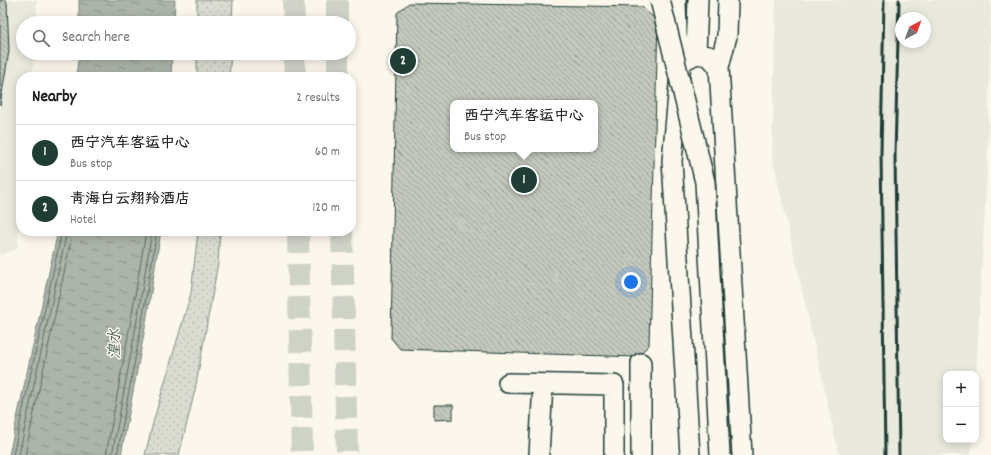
<!DOCTYPE html>
<meta charset="utf-8">
<style>
body{margin:0;font-family:Dekko,"LXGW WenKai TC",sans-serif;background:#f6f6f6;color:#202124}
.controls{position:absolute;right:12px;bottom:12px;display:grid;overflow:hidden;border-radius:8px;box-shadow:0 2px 10px #0003}
.controls button{width:36px;height:36px;display:grid;place-items:center;padding:0;border:0;border-bottom:1px solid #e0e0e0;background:#fff;color:#202124;font:20px sans-serif}
.compass{position:absolute;left:895px;top:12px;width:36px;height:36px;border-radius:50%;background:#fff;box-shadow:0 2px 10px #0003;rotate:41deg}
.you{position:absolute;left:631px;top:282px;width:14px;height:14px;margin:-10px;border:3px solid #fff;border-radius:50%;background:#1a73e8;box-shadow:0 0 0 6px #1a73e833}
.badge{display:grid;place-items:center;width:26px;height:26px;border-radius:50%;background:#1f3d34;color:#fff;font-size:13px;font-weight:700}
.pin{position:absolute;translate:-50% -50%;border:2px solid #fff;box-shadow:0 1px 4px #0006}
.popup{position:absolute;left:450px;top:100px;width:148px;height:52px;box-sizing:border-box;display:grid;place-content:center;border-radius:8px;background:#fff;filter:drop-shadow(0 1px 3px #0005);font-size:13px;white-space:nowrap;color:#757577}
.popup b{font-size:15px;color:#202124}
.popup::after{content:'';position:absolute;left:50%;top:100%;margin-left:-8px;border:8px solid transparent;border-top-color:#fff}
.list{margin:0;padding:0;list-style:none}
h2{display:flex;justify-content:space-between;align-items:center;height:52px;margin:0;padding:0 16px;font-size:17px}
h2 small{font-size:13px;font-weight:400;color:#757577}
.list li{display:grid;grid-template-columns:26px 1fr auto;gap:12px;align-items:center;box-sizing:border-box;height:56px;padding:0 16px;border-top:1px solid #e0e0e0}
.list b{display:block;font-size:15px;white-space:nowrap}
.list p{margin:0;font-size:13px;white-space:nowrap;color:#757577}
.list em{font-size:13px;font-style:normal;color:#757577}
.icon{flex:none;width:22px;height:22px;fill:none;stroke:currentColor;stroke-width:2;stroke-linecap:round;stroke-linejoin:round}
.map{position:relative;flex:none;width:991px;height:455px;overflow:hidden}
.search{position:absolute;background:#fff;box-shadow:0 2px 10px #0003;left:16px;top:16px;width:340px;height:44px;display:flex;align-items:center;gap:10px;box-sizing:border-box;padding:0 14px;border-radius:22px;color:#757577;font-size:15px}
.panel{position:absolute;background:#fff;box-shadow:0 2px 10px #0003;left:16px;top:72px;width:340px;height:164px;border-radius:16px}
.map>svg:first-child{display:block}
</style>
<div class="map">
<svg width="991" height="455" viewBox="0 0 991 455">
<defs>
<pattern id="grass-dots" width="8" height="8" patternUnits="userSpaceOnUse"><rect width="8" height="8" fill="#dbdcd1"/><path d="M2 2h.1M6 6h.1" fill="none" stroke="#bcbeb4" stroke-width="1.8" stroke-linecap="round"/></pattern>
<pattern id="water-ripples" width="26" height="14" patternUnits="userSpaceOnUse"><rect width="26" height="14" fill="#adb4aa"/><path d="M2 4q2-2 4 0t4 0M15 11q2-2 4 0t4 0" fill="none" stroke="#8c948b"/></pattern>
<pattern id="building-back-hatch" width="6" height="6" patternUnits="userSpaceOnUse"><rect width="6" height="6" fill="#c4c9be"/><path d="M-1 5l2 2M0 0l6 6M5-1l2 2" fill="none" stroke="#9fa49b"/></pattern>
</defs>
<rect width="100%" height="100%" fill="#fbf7ec"/>
<filter id="ink" filterUnits="userSpaceOnUse"><feTurbulence type="fractalNoise" baseFrequency=".025" numOctaves="2"/><feDisplacementMap in="SourceGraphic" scale="8" xChannelSelector="R" yChannelSelector="G"/><feConvolveMatrix kernelMatrix="1 2 1 2 8 2 1 2 1" color-interpolation-filters="sRGB"/></filter>
<g filter="url(#ink)">
<path fill="#eae9de" fill-rule="evenodd" d="M0,0H37V23H23V53H34L32,77H21V198L17,249L0,255Z
M776,0H991L988,154L976,374H946V440H972L971,455H839L772,156ZM901,18H925V42H901Z"/>
<path fill="url(#grass-dots)" stroke="#7d8c82" d="M197,0H233L232,23H197Z
M197,53H231L229,77H197Z
M198,231H220L218,263L195,390L179,455H145L154,419L191,293Z"/>
<path fill="url(#water-ripples)" stroke="#74847b" d="M79,0H175L174,23H79Z
M79,53H172L171,77H76Z
M58,231H161L145,328L121,455H9Z"/>
<g fill="none" stroke-linecap="round" stroke-linejoin="round">
<path stroke="#586d63" stroke-width="1" d="M13,455L62,231
M19,455L67,231
M25,455L73,231
M106,455L130,325L146,231
M112,455L136,326L152,231
M117,455L141,327L157,231"/>
</g>
<path fill="url(#building-back-hatch)" stroke="#1f3d34" fill-rule="evenodd" d="M0,0H6L7,3L9,51L0,105Z
M409,3L642,7L658,22L649,345L637,357L400,349L391,338L397,13ZM453,103H595V149H453Z
M434,405H453V419L434,420Z"/>
<g fill="none" stroke-linecap="round" stroke-linejoin="round">
<path stroke="#cfd2c7" stroke-width="22" stroke-dasharray="22 11" stroke-linecap="butt" d="M293,0L294,23
M337,0V23
M294,53L295,77
M338,53V77
M298,231L302,455
M342,231L347,455"/>
<g stroke="#1f3d34" stroke-width="22">
<path id="minor" d="M676,0L677,36L680,52
M696,54L698,0
M719,67L727,36L728,0
M508,383L614,385V455
M539,455L543,384
M641,455V363
M690,455L672,161L681,62L696,54L709,56L719,67L742,455"/>
</g>
<use href="#minor" stroke="#fbf7ec" stroke-width="19"/>
<path stroke="#1f3d34" stroke-width="3" d="M884,0L881,152L885,455
M899,455L895,155L899,0"/>
<g stroke="#1f3d34" stroke-width="22" stroke-linecap="butt">
<path id="minor-bridge" d="M660,0L705,182L720,455"/>
</g>
<use href="#minor-bridge" stroke="#fbf7ec" stroke-width="19"/>
</g>
</g>
<g text-anchor="middle" dominant-baseline="central" stroke-width="3" stroke-linejoin="round" paint-order="stroke">
<g font-size="15" font-style="italic" fill="#425b52" stroke="#fbf7ec">
<text transform="translate(116 344) rotate(-90)">湟水</text>
</g>
</g>
</svg>
<div class="controls">
<button>+</button>
<button>−</button>
</div>
<svg class="compass" viewBox="-18 -18 36 36"><path d="M0-13l5 13h-10z" fill="#e53935"/><path d="M0 13l5-13h-10z" fill="#757577"/></svg>
<div class="you"></div>
<div class="pin badge" style="left:524px;top:180px">1</div>
<div class="popup"><b>西宁汽车客运中心</b>Bus stop</div>
<div class="pin badge" style="left:403px;top:61px">2</div>
<div class="search"><svg class="icon" aria-label="search" viewBox="0 0 24 24"><circle cx="10" cy="10" r="6"/><path d="M15 15l6 6"/></svg>Search here</div>
<section class="panel">
<h2>Nearby<small>2 results</small></h2>
<ul class="list">
<li><span class="badge">1</span><div><b>西宁汽车客运中心</b><p>Bus stop</p></div><em>60 m</em></li>
<li><span class="badge">2</span><div><b>青海白云翔羚酒店</b><p>Hotel</p></div><em>120 m</em></li>
</ul>
</section>
</div>
